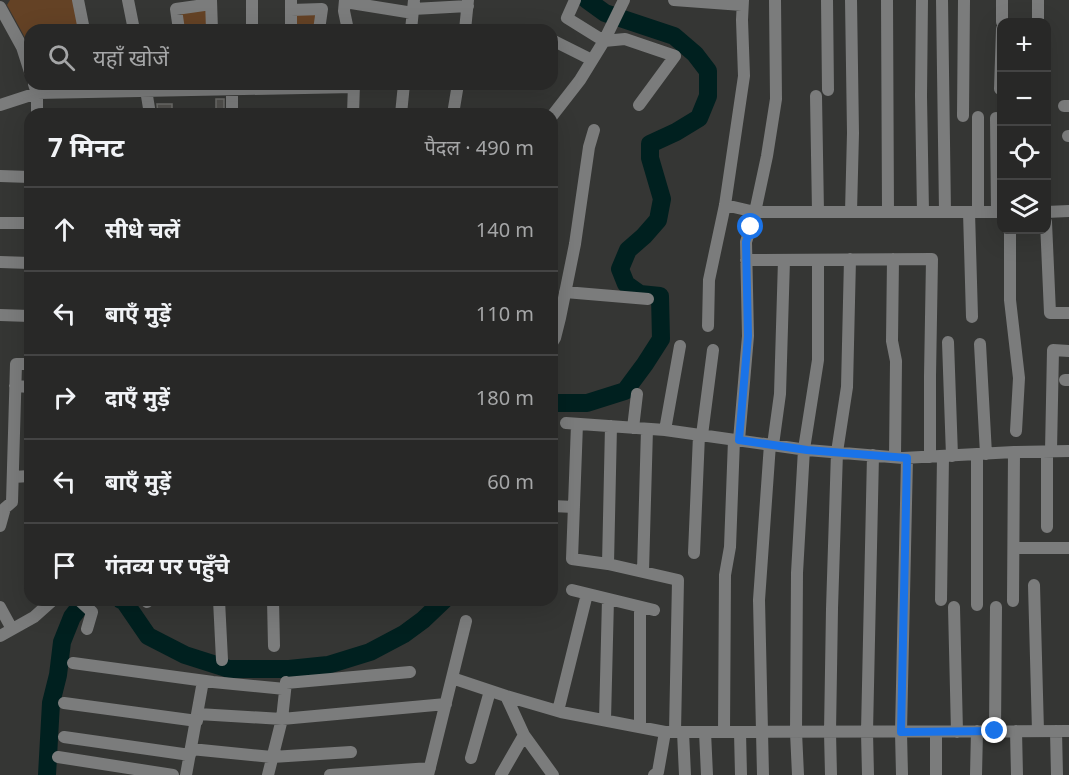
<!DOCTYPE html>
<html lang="hi">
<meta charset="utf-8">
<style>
body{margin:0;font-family:"Noto Sans","Noto Sans Devanagari",sans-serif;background:#30302f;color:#f1f3f6}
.controls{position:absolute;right:18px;top:18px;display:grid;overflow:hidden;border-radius:12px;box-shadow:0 6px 24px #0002}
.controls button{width:54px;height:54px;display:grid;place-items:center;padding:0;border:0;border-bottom:2px solid #444;background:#282827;color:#f1f3f6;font:30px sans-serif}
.stop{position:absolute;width:18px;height:18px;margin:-14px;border:4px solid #1a73e8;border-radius:50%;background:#fff}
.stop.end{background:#1a73e8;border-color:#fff;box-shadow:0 2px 6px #0008}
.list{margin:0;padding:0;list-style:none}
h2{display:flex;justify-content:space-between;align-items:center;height:78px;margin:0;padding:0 24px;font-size:26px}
h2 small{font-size:20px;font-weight:400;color:#a5a6a7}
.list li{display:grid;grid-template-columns:39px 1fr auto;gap:18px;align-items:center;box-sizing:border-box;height:84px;padding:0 24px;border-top:2px solid #444}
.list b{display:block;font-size:22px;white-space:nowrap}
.list em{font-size:20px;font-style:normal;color:#a5a6a7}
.icon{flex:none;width:33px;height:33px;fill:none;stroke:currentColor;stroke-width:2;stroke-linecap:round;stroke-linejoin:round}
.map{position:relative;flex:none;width:1069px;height:775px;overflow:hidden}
.search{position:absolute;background:#282827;box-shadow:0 6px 24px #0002;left:24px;top:24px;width:534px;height:66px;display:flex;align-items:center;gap:15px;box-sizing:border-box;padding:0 21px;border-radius:18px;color:#a5a6a7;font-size:22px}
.panel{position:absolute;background:#282827;box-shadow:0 6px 24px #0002;left:24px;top:108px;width:534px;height:498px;border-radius:18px}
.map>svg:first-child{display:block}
</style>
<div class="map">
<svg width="1069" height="775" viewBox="0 0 1069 775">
<rect width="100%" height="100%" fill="#353634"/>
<path fill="#644225" d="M10,0H75L80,30H30V43H28L7,5Z
M208,8L209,30H183L181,13Z
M316,12L315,30H293L296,13Z"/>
<path fill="#0007" d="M56,84H89V88L59,89Z"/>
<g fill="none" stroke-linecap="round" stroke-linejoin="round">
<path stroke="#00201f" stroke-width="18" d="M552,403H587L625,391L645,364L661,339L660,296L640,294L626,284L620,269L628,250L644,236L658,220L662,199L650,158V144L676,132L699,118L708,96V71L695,54L674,36L605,13L587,0
M121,600L124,601L148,636L185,655L229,669H289L328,665L370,652L404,634L423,620L444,600
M47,775L51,703L58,675L62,642L72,617L85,600"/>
</g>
<path fill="#51504d" stroke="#6c6c69" stroke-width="1.5" d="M216,99H224V114H216Z
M157,104H172V114H158Z"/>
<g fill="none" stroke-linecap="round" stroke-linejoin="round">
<path stroke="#7b7c7c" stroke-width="12" d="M78,0L84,30
M128,0L134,30
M211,0L212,30
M252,0V30
M345,0L344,11L348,30
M674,0L742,5
M827,0L828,90
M887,0L888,212
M922,0L921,96L923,212
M942,0L945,212
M345,2L413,13
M0,7L22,47L30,72
M413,9L468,6
M291,10L322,9L319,30
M1002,22V0
M1038,22V0
M179,30L176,9L211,4
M291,30V0
M411,30L414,0
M465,30L468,0
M552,40L592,60
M604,41L625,39L675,56L639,105
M604,41L624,0
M34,84L37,93V114
M145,84L150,114
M232,89V114
M1000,89L1002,29
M816,96L818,212
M0,105L37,93L354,87
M1064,106H1069
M353,114L354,84
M401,114L404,84
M453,114L458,84
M552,116L580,80L604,41L567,18L575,0
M963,116L964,0
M978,117V212
M996,118L997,212
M1068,136H1069
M0,176L30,177
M725,205L755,212H1002
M851,212L853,133L851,0
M969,212L972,317
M1046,212L1069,211
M1046,222L1050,313H1069
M0,223H30
M1010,230V300L1019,378L1016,431
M893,259L892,341L896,361L895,457
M746,260L932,259L930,376V457
M0,262L30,263
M565,292L648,299
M0,315L30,316
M708,326L709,280L725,205L744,76L742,20L743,0
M948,342L952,456
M552,343L555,338L560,318L575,244L589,147L594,130
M980,344L986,454
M1065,380H1069
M15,386L30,387
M566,423L665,430L807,450L903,458L1014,452L1069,451
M577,424L572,559L608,564L678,580L675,732
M633,428L637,394
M665,430L680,346
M702,435L713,350
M739,440L748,336L746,242L755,212L767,156L776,99L775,0
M773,445L780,394L784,260
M1051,451L1053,350L1069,351
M977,454V605
M13,477L30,476
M552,506L574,507
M0,526L5,508L12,502L16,364H30
M1047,527V451
M1014,548H1069
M694,553L699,435
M608,564L611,426
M643,571L647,429
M1034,585L1038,731
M572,590L654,610
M79,600L92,612L87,629
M146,600L147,602
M219,600L222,660
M273,600L274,646
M941,600L943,456
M1013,601L1014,452
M0,607L12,629
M954,607L957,732
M0,636L34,617L53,600
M73,663L213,682L285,689
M452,678L506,696L524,735L553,775
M286,683L410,672
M506,696L561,712L665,732L1069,731
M64,703L197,721
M558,711L587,594
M198,714L282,719L446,704
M605,720L608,599
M640,727V607
M995,731L996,607
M1016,731L1017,775
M1056,731L1057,775
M683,732L685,775
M705,732L707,775
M724,732L725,575L730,547L734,440
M740,732L741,775
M936,732V775
M64,737L190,755
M191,749L272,757L351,752
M58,757L173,775
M471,758L490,691
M186,775L203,681
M268,775L282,719L286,682
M330,775L430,768
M428,775L466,621
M501,775L524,735
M654,775L658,772L665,732
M763,775L759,600L770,444
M798,775L796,732L797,573L804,449L818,360V260
M831,775L830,732L832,609L837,452L847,387L850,259
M868,775L867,732L873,455
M902,775L901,732L907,458
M976,775L977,731"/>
</g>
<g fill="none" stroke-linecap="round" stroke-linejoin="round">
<path stroke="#1a73e8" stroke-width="8" d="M751,227L746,242L748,336L739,440L807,450L907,458L901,732L995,731"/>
</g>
</svg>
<div class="controls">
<button>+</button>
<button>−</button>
<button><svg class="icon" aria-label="locate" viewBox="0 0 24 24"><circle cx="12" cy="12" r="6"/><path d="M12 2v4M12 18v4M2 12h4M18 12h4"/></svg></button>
<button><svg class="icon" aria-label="layers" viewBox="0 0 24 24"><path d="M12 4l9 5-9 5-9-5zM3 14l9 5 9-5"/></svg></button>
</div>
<div class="stop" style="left:751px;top:227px"></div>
<div class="stop end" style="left:995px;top:731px"></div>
<div class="search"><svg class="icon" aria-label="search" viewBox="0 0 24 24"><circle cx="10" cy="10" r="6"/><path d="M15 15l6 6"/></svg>यहाँ खोजें</div>
<section class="panel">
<h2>7 मिनट<small>पैदल · 490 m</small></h2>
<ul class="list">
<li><svg class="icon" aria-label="ahead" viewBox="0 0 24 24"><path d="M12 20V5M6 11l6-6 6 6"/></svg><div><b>सीधे चलें</b></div><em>140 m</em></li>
<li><svg class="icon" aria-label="left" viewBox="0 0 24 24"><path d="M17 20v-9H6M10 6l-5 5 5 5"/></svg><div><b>बाएँ मुड़ें</b></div><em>110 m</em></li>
<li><svg class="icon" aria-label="right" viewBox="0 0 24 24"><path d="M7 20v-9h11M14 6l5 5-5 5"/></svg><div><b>दाएँ मुड़ें</b></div><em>180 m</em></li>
<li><svg class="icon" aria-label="left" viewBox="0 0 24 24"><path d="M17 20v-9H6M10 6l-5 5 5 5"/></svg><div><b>बाएँ मुड़ें</b></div><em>60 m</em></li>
<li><svg class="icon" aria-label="arrive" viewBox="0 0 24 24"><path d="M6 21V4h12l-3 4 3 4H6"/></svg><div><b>गंतव्य पर पहुँचे</b></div></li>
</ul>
</section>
</div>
